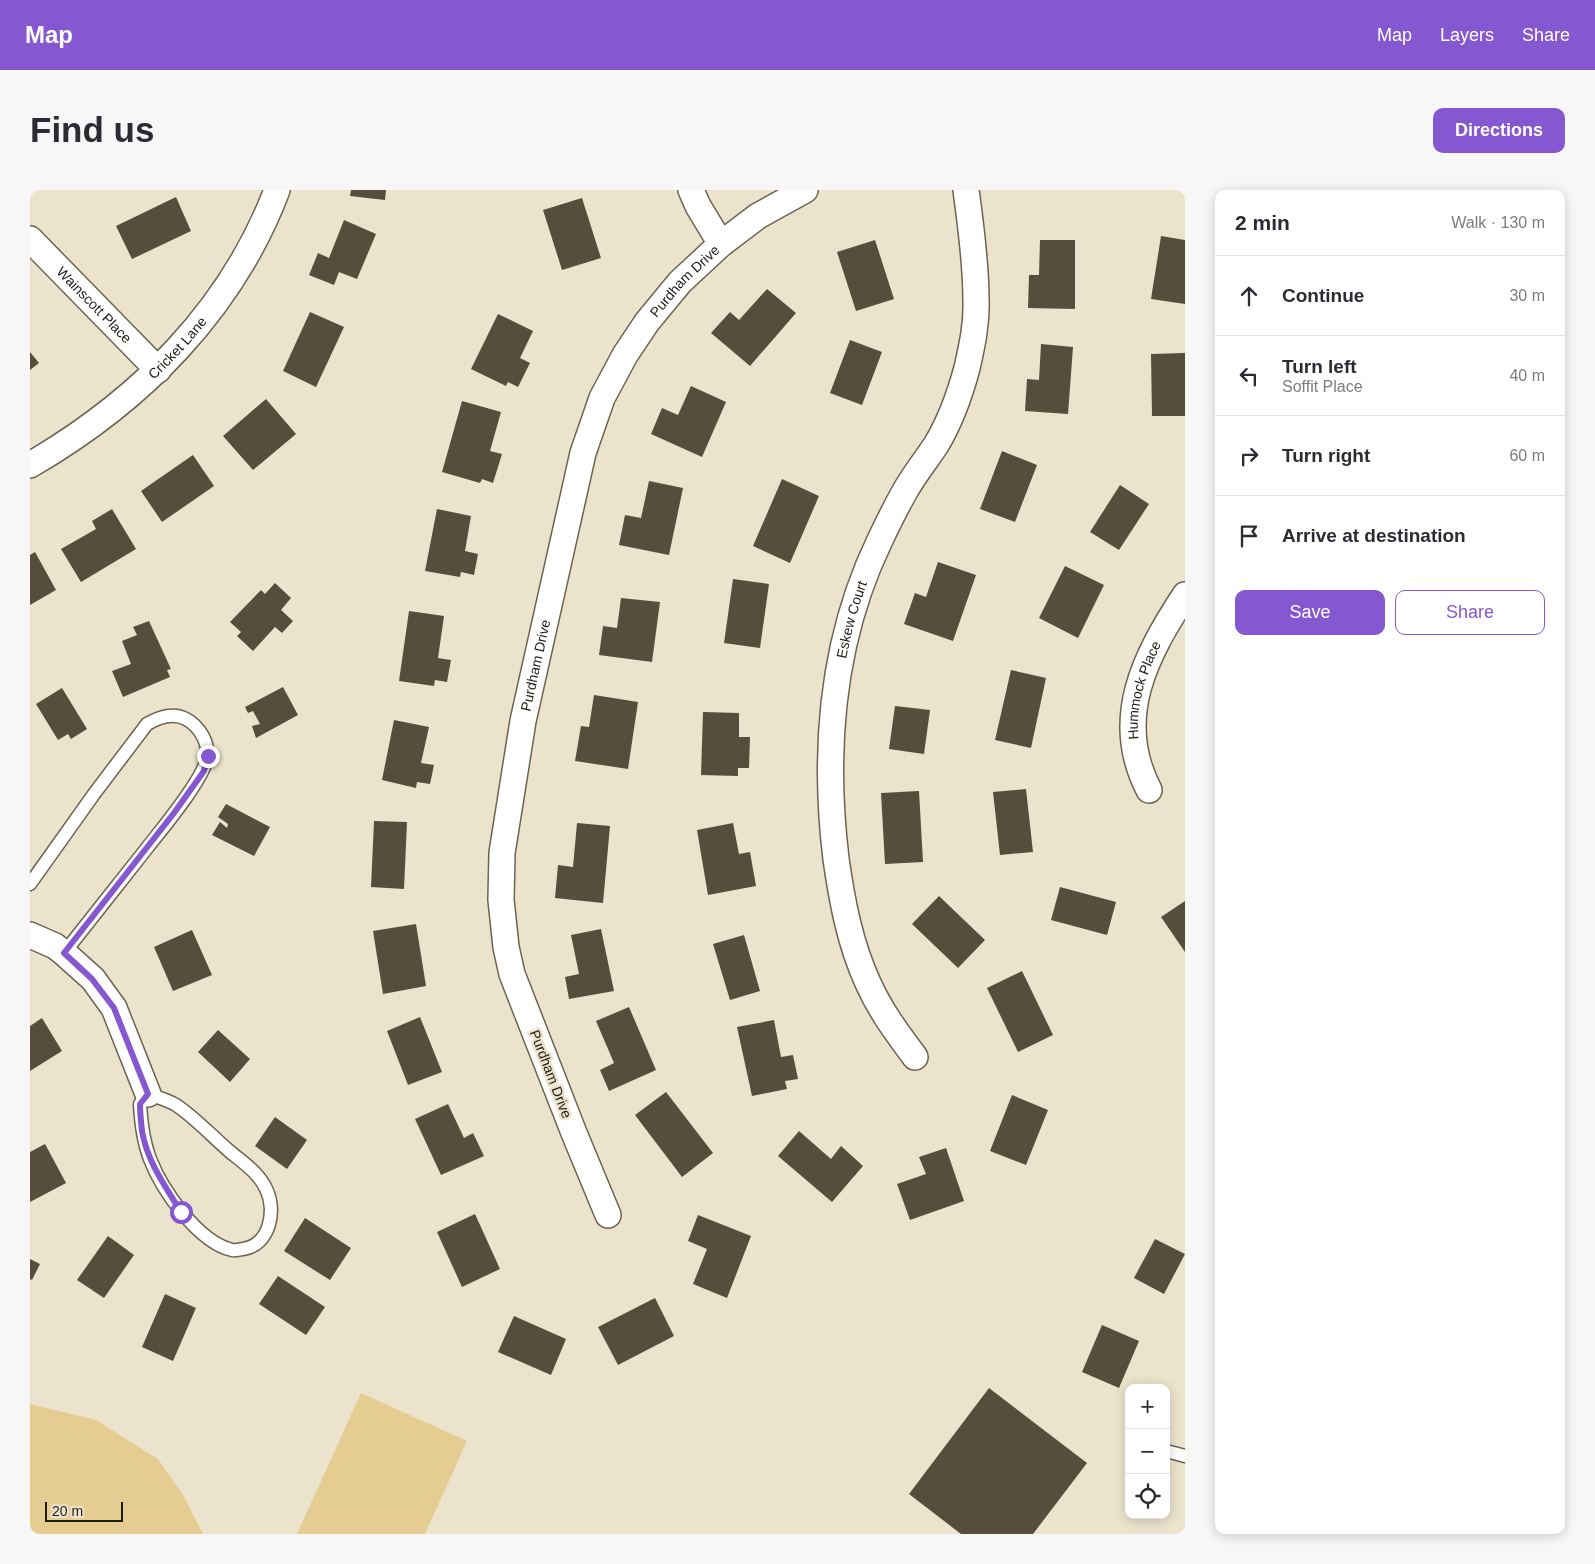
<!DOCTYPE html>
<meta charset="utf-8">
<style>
body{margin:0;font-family:Arial,sans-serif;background:#f7f7f7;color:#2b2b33}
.controls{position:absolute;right:15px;bottom:15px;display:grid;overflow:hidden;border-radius:10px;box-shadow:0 2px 12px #0003}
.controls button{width:45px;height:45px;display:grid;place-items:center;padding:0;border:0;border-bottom:1px solid #e1e1e2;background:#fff;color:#2b2b33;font:25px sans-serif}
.scale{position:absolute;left:15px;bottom:12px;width:78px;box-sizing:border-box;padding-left:5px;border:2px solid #1f1c14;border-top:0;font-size:14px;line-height:18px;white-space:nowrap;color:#1f1c14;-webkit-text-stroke:4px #ece3cd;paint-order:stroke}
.stop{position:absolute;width:15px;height:15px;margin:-11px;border:4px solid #8557d0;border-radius:50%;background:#fff}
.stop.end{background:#8557d0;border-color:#fff;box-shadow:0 1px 5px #0008}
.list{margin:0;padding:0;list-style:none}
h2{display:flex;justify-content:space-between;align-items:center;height:65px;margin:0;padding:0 20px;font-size:21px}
h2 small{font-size:16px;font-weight:400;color:#7c7c81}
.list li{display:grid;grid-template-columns:32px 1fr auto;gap:15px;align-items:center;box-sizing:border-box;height:80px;padding:0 20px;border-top:1px solid #e1e1e2}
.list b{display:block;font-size:19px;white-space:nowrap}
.list p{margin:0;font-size:16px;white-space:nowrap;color:#7c7c81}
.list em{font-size:16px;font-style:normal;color:#7c7c81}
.actions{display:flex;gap:10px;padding:15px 20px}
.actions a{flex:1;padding:11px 0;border:1px solid #8557d0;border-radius:10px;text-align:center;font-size:18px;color:#8557d0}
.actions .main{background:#8557d0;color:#fff}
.icon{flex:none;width:28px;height:28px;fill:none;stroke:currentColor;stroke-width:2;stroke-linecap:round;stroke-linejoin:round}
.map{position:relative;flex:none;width:1155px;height:1344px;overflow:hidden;border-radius:10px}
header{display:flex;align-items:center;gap:30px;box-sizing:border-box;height:70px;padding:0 25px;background:#8557d0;color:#fff}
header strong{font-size:24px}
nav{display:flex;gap:28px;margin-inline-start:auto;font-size:18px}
.intro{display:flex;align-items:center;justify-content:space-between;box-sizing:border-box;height:120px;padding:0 30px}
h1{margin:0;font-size:35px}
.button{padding:12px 22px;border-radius:10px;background:#8557d0;color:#fff;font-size:18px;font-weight:700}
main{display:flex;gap:30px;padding:0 30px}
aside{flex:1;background:#fff;border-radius:10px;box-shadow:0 2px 12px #0003}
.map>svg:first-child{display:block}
</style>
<header>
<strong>Map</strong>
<nav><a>Map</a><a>Layers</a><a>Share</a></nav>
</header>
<div class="intro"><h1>Find us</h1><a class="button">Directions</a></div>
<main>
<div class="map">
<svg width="1155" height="1344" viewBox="0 0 1155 1344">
<rect width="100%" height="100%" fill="#ece3cd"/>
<path fill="#e5cd91" d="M331,1203L437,1251L395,1344H267Z
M0,1214L66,1230L128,1269L153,1305L173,1344H0Z"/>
<path fill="#564e3b" d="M321,0H356L355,10L320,6Z
M146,7L161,41L102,69L86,36Z
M552,8L571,68L532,80L513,20Z
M314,30L346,44L327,89L309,82L304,95L279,85L288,63L299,68Z
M1131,46L1155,50V114L1121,109Z
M845,50L864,109L826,121L807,62Z
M1010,50H1045V119L998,118L999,85H1009Z
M737,99L766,123L720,176L681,143L700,122L709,130Z
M280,122L314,137L286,197L253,181Z
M468,124L503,141L490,168L500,173L488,197L478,192L476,196L441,179Z
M820,150L852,162L832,215L800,203Z
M1011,154L1043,157L1038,224L995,221L997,189L1009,190Z
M0,162L9,173L0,180Z
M1155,163V226H1122L1121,164Z
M661,196L696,212L672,267L621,244L632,218L648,225Z
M236,209L266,244L223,280L193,246Z
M432,211L471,222L460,261L472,264L463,293L452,289L450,293L412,282Z
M972,261L1007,275L985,332L950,319Z
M163,265L184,296L132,332L111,301Z
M752,289L789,306L760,373L723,356Z
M619,291L653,298L639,365L589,355L595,325L611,328Z
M1090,295L1119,314L1089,360L1060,342Z
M82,319L106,359L51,392L31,359L66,339L62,331Z
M407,319L441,326L435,361L448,364L444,385L431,382L430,387L395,381Z
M5,362L26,400L0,415V365Z
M908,372L946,385L923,451L874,434L885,403L896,407Z
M1035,376L1074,395L1048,448L1009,428Z
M703,389L739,394L730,458L694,453Z
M245,393L261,408L251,420L263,431L252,443L245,437L223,461L207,446L211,442L200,432L231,400L235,404Z
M591,408L630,412L622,472L569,465L573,436L587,438Z
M379,421L414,426L408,468L421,470L417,492L405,490L404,496L369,491Z
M119,431L141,479L137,480L140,487L93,507L82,481L101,474L92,451L107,445L103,437Z
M981,480L1016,488L1001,558L965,550Z
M253,497L268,525L226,548L222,536L230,534L223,521L218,523L215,517Z
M32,498L57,539L41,549L38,544L28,550L6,514Z
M564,505L608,512L598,579L545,571L551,536L559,537Z
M865,516L900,520L894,564L859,559Z
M673,522L709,523V547H720L719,578H708V586L671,585Z
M364,530L399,537L391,573L404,575L400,594L387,592L386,598L352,590Z
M996,599L1003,662L970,665L963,602Z
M889,601L893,672L855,674L851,603Z
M196,614L240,637L224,666L182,645L190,632L197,638L198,634L188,627Z
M344,631L377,632L374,699L341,697Z
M547,633L580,636L573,713L525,708L528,675L543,677Z
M703,633L709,664L720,662L726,696L678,705L667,640Z
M1030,697L1086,712L1077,745L1021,730Z
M909,706L955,750L928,778L882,734Z
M1155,711V762L1131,727Z
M386,734L396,796L353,804L343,741Z
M571,739L584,801L539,809L535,787L549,784L541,745Z
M162,740L182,785L143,801L124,757Z
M714,745L730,801L700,810L683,754Z
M992,781L1023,845L988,862L957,798Z
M599,817L626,880L579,901L570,880L584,873L566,831Z
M390,827L412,882L378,895L357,841Z
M12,828L32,861L0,881V836Z
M744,830L751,867L763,865L768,889L755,891L757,899L722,906L707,837Z
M188,840L220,869L200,892L168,862Z
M636,902L683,963L652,987L605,925Z
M982,905L1018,920L996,975L960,961Z
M418,914L434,948L443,943L454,966L411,985L385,929Z
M245,927L277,950L257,979L225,956Z
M769,941L801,969L811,956L833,976L802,1012L748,966Z
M15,954L36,993L0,1012V962Z
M916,958L934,1011L880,1030L867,994L896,984L889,967Z
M445,1024L470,1079L432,1097L407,1042Z
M668,1025L721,1046L697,1108L663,1094L677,1059L658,1051Z
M275,1028L321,1058L300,1090L254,1061Z
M78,1046L104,1065L74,1108L47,1090Z
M1125,1049L1155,1064L1134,1104L1104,1088Z
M0,1069L10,1074L2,1090L0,1089Z
M248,1086L295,1117L276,1145L229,1114Z
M135,1104L166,1118L143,1171L112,1157Z
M625,1108L644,1146L588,1175L568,1137Z
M484,1126L536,1149L521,1185L468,1162Z
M1072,1135L1109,1151L1089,1198L1052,1182Z
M959,1198L1057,1273L1003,1344H931L879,1304Z"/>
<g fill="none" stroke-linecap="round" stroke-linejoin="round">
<g stroke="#6c6451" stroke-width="15">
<path id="service" d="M0,694L64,604L117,534C129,527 143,522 156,529C169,536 179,552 177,567C175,588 131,640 117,658C89,693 62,728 34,763
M118,904C127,907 138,910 146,915C163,926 182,946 198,960C212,972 230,983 237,1001C246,1021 240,1055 213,1059C210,1059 205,1061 202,1060C168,1052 132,1000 120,969C113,951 111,933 110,914Z
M1136,1261L1155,1266"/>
</g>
<g stroke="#6c6451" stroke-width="28">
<g id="minor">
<path d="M661,0L668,16L691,54"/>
<path id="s1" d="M0,49L128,180"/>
<path id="s2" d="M0,275C110,211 201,121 247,0"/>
<path id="s3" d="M1119,600C1082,529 1115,466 1155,405"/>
<path d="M0,745L25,756L34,763L63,789L84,818L118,904"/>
<path id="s4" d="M885,867C867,843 850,820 838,793C820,754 812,711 806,669C793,561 802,449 850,350C858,333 866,317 875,301C884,285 896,270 906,255C920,232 930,204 937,178C942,156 947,133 946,110C946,74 941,36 936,0"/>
<path id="s5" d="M578,1025L544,943L482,784L476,757L471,710L472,663L493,531L553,263L572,208L595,165L617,132L650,92L691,54L728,26L775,0"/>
</g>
</g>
<use href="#service" stroke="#fff" stroke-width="12"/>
<use href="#minor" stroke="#fff" stroke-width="25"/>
</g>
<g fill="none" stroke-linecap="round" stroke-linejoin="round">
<path stroke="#8557d0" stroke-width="6" d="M151,1022C135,996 117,971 112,941C111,932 110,923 110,914L118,904L84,818L62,789L34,763L144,623L174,581L178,566"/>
</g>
<g text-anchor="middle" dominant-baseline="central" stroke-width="5" stroke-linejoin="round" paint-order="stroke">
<g font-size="14" fill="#1f1c14" stroke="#ece3cd">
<text stroke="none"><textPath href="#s5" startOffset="992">Purdham Drive</textPath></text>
<text stroke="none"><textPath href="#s1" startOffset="92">Wainscott Place</textPath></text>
<text stroke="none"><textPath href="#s2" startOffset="189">Cricket Lane</textPath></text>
<text stroke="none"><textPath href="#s4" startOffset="458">Eskew Court</textPath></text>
<text stroke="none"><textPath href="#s5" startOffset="572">Purdham Drive</textPath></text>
<text stroke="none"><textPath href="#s3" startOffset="104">Hummock Place</textPath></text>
<text transform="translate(521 884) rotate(69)">Purdham Drive</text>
</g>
</g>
</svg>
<div class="controls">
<button>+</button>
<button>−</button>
<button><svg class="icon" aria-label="locate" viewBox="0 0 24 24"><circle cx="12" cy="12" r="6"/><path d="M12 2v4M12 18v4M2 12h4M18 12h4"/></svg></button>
</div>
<div class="scale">20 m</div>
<div class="stop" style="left:151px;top:1022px"></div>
<div class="stop end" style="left:178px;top:566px"></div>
</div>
<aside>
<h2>2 min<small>Walk · 130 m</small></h2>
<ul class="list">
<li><svg class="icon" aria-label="ahead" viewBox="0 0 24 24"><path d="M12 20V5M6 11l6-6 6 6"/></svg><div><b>Continue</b></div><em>30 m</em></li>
<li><svg class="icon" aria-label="left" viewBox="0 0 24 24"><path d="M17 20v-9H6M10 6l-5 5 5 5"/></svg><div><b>Turn left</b><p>Soffit Place</p></div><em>40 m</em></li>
<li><svg class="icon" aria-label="right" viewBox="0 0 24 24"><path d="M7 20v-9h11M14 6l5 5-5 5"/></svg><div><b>Turn right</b></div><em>60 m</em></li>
<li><svg class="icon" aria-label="arrive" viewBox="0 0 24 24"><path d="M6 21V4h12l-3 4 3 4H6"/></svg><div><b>Arrive at destination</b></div></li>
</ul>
<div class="actions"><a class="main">Save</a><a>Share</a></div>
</aside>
</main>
